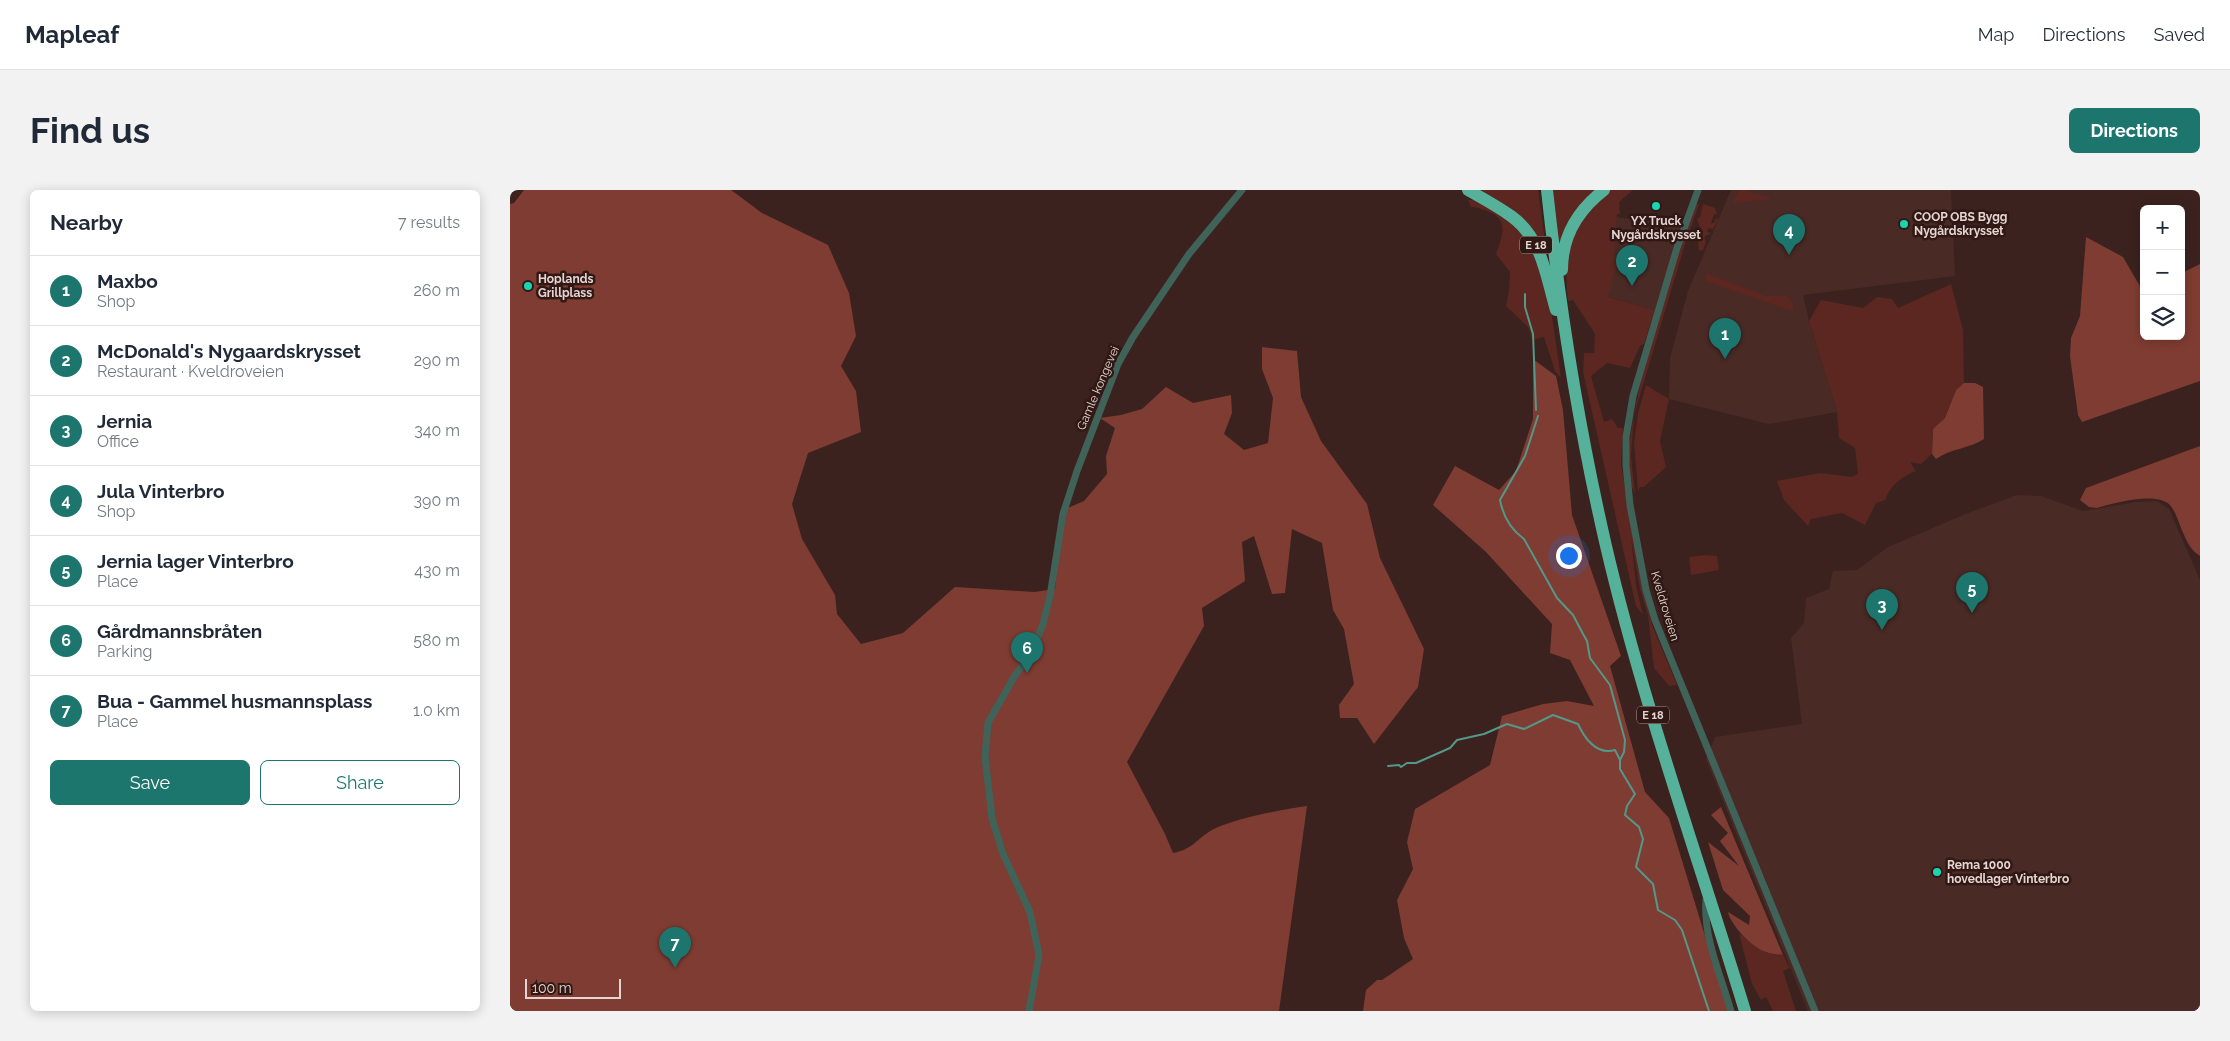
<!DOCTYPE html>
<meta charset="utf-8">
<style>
body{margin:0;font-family:Raleway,sans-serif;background:#f2f2f3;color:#1f2937}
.controls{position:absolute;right:15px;top:15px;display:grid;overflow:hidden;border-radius:8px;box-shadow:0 2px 12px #0003}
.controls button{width:45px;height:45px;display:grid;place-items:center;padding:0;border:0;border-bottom:1px solid #e0e1e3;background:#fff;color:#1f2937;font:25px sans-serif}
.scale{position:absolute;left:15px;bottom:12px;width:96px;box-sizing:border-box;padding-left:5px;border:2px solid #e5d4d1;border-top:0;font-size:14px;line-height:18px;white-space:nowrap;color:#e5d4d1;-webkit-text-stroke:4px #301814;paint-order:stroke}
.you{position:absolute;left:1058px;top:365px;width:18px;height:18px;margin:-12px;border:4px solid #fff;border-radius:50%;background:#1a73e8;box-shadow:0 0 0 8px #1a73e833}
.badge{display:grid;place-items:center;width:32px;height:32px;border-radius:50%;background:#1d766e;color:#fff;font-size:16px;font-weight:700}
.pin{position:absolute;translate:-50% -41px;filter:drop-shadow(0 1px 2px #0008)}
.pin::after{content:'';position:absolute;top:26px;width:18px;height:15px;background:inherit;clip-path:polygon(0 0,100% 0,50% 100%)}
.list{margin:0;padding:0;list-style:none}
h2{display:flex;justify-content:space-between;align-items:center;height:65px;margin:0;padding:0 20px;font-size:21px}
h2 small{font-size:16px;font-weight:400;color:#747a83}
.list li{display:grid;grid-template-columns:32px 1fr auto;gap:15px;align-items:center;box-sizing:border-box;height:70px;padding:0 20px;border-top:1px solid #e0e1e3}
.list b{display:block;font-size:19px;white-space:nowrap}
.list p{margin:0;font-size:16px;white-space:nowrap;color:#747a83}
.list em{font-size:16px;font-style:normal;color:#747a83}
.actions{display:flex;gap:10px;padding:15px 20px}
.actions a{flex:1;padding:11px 0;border:1px solid #1d766e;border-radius:8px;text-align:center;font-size:18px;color:#1d766e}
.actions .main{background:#1d766e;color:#fff}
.icon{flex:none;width:28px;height:28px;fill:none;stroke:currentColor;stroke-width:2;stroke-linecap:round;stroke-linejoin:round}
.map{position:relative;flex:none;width:1690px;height:821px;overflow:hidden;border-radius:8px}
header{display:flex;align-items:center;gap:30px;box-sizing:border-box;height:70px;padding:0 25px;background:#fff;border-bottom:1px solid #e0e1e3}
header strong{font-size:24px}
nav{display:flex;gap:28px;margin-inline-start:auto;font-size:18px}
.intro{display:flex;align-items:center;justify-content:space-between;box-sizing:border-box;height:120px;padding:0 30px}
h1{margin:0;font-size:35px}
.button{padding:12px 22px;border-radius:8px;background:#1d766e;color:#fff;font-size:18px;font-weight:700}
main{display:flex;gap:30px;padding:0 30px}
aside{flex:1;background:#fff;border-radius:8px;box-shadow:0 2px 12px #0003}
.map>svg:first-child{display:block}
</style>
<header>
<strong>Mapleaf</strong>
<nav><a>Map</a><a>Directions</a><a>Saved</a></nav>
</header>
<div class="intro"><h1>Find us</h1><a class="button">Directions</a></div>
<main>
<aside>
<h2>Nearby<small>7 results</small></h2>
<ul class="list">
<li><span class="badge">1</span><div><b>Maxbo</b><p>Shop</p></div><em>260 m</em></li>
<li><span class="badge">2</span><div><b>McDonald's Nygaardskrysset</b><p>Restaurant · Kveldroveien</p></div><em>290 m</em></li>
<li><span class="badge">3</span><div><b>Jernia</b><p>Office</p></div><em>340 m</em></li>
<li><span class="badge">4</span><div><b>Jula Vinterbro</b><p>Shop</p></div><em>390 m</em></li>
<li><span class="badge">5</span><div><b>Jernia lager Vinterbro</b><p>Place</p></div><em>430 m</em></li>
<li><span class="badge">6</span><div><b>Gårdmannsbråten</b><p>Parking</p></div><em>580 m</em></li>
<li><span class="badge">7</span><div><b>Bua - Gammel husmannsplass</b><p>Place</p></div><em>1.0 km</em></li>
</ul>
<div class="actions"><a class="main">Save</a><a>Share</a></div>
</aside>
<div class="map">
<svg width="1690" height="821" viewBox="0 0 1690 821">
<rect width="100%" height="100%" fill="#3b221e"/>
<path fill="#492a25" d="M1221,0H1441L1445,86L1293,105L1299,131L1327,222L1259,234L1159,209L1160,168L1178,101Z
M1104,27L1171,35L1145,120L1098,107Z
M1507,305L1531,306L1573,321L1626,312L1647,311L1659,319L1690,390V821H1298L1196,569L1205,547L1292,534L1281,448L1294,433L1296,408L1319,399L1323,381L1347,380L1378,357L1458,323Z"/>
<path fill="#5b2720" d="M964,0H1028L1039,81L1026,49Z
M1041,0H1090L1081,8L1050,76Z
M1100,0H1123L1109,12L1110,24H1107L1104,62L1109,74L1104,83L1098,107L1145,120L1134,154L1130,156L1120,178L1097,173L1081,186L1094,232L1102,229L1108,238H1113L1111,274L1129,383L1142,435L1167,495L1159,496L1144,478L1138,425L1130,399L1121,347L1126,395L1133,425L1126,416L1073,182L1074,163H1084L1085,144L1063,110L1058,111C1053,62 1060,31 1100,0Z
M1229,0H1240V3L1257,6L1262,9L1223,13Z
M958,10H968L992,23L1022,54L1040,113L1051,188L1045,181L1034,147L1022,150L1019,138L996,116L999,101L1000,82L986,64C992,47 1000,29 977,21C972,19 967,17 961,17Z
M1186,14H1189L1175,54L1124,225L1121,266L1125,303C1097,264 1169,62 1186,14Z
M1193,14L1205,18L1207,25L1204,24L1201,33H1204L1207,27L1208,30L1203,39L1198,38L1197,42L1201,43L1194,47L1196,52L1193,60L1189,61L1187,40L1190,37L1187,29L1190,27Z
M1196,83L1256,106H1277L1283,113L1284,122L1195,91Z
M1441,94L1453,140L1454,193L1446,200L1435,228L1423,239L1422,264L1411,274L1400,272L1406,281C1392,286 1380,296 1375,310L1366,313L1355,335L1332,323L1301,329L1298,336L1274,310L1267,291L1310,283L1342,287L1348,284L1345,258L1329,248L1327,222L1299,131L1311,110L1353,118L1367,107L1382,109L1388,118Z
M1136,195L1159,209L1150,251L1156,277L1134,297H1130L1128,301L1124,253L1128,223Z
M1196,365L1207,366L1209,380L1181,385L1179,367Z
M1229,743L1255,762L1273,765L1280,778L1273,781L1286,821H1263L1256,807L1251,810L1242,794Z"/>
<path fill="#7f3c32" d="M14,0H221L252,23L318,55L339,103L346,146L331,176L346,201L351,242L298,263L282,314L292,349L325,405L327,424L351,454L393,443L445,397L524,402L545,399L553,320L574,311L597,284L596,266L605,238L590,228L611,225L632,219L656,197L683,213L721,205L722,223L714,244L734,260L758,253L763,208L752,179V157L787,161L791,207L811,251L857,314L870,368L914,459L908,497L864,554L847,528H830L829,515L844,494L834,439L823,420L812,353L782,339L775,403L762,404L744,346L732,352L735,391L692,418L694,436L617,572L655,644L663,663C685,659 688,646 706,638C731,627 770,620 797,616L769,821H0V14L4,13Z
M1576,47L1613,67L1634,103V146H1671V88L1674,82L1690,74V191L1572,232L1568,225L1560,166L1561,148L1570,126Z
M1023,169L1046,186L1053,220L1062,325L1111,466L1100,476L1135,602L1159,628L1218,821H853L856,800L867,790H872L903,769L894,748L887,710L903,679L897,652L905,619L980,575L992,526L1033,514L1057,511L1084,516L1060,470L1040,463L1042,434L976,362L923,315L945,276L989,300L1006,281L1023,229Z
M1454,193H1465L1473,197L1474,249C1459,259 1441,258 1426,269L1422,264L1423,239L1435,228L1446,200Z
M1690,256V366C1679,359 1676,349 1671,338C1668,330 1665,320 1659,314C1644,302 1605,313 1587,318L1579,317L1570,310L1576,298Z
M1211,617L1273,765C1267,764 1261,764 1256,762C1243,758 1221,736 1218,722L1239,735L1240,726L1213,700L1198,652L1229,676L1210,651L1218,643L1201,625Z"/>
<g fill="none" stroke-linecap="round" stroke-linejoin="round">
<path stroke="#539888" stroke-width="2" d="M1015,104V117L1023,144L1026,220
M1028,226L1015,266L990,310C993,326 1000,339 1014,349L1047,408L1063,425L1072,442L1077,451L1080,468L1100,495L1115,550L1114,562L1110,570V579L1125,604L1117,616L1115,625L1129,637L1133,649L1126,677L1143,694L1148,720L1165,730L1172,740L1199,821
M878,576L889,575L891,577L897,573H906L940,558L947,550L974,544L997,534L1014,539L1043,525L1068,534C1075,549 1087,565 1105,560L1110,570"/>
<path stroke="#406359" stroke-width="7" d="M1188,0L1167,58L1123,206L1116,247V275L1120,315L1136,400L1145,430L1305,821
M1196,710C1193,747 1211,786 1221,821
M519,821L529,765L520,722L493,664L482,628L475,567L478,533L504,487L521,464L533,434L540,406L553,324L567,281L608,174L623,147L679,64L732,0"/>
<path stroke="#55b19a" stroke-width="12" d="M958,0C972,8 987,16 1001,26C1032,48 1036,86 1046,120
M1037,0C1050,120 1069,239 1096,356C1133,514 1188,667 1235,821
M1052,80C1052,46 1068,20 1094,0"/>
</g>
<g fill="#1ad5b2" stroke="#301814" stroke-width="2">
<circle cx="1146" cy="16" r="5"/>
<circle cx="1394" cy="34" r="5"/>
<circle cx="18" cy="96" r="5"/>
<circle cx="1427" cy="682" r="5"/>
</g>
<g text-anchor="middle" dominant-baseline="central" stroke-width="5" stroke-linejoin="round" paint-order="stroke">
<g fill="#301814" stroke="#af9c98" stroke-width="1">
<rect x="1010" y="46.5" width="32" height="17" rx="4"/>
<rect x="1127" y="516.5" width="32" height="17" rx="4"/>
</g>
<g font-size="11" font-weight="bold" fill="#e5d4d1">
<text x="1026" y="55">E 18</text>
<text x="1143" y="525">E 18</text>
</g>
<g font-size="12" font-weight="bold" fill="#e5d4d1" stroke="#301814" text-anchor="start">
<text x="1404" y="27">COOP OBS Bygg<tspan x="1404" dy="14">Nygårdskrysset</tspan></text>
<text x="1146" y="31" text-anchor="middle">YX Truck<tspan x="1146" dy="14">Nygårdskrysset</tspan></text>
<text x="28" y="89">Hoplands<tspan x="28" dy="14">Grillplass</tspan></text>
<text x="1437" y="675">Rema 1000<tspan x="1437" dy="14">hovedlager Vinterbro</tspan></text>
</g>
<g font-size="12" fill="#e5d4d1" stroke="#301814">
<text transform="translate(588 198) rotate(-67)">Gamle kongevei</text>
<text transform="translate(1155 416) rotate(73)">Kveldroveien</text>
</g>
</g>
</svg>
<div class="controls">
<button>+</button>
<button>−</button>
<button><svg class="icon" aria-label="layers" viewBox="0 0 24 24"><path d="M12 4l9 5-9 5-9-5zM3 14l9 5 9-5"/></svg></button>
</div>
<div class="scale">100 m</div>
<div class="you"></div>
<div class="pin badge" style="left:1215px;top:169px">1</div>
<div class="pin badge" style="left:1122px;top:96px">2</div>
<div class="pin badge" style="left:1372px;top:440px">3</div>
<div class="pin badge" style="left:1279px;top:65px">4</div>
<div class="pin badge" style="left:1462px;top:423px">5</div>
<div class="pin badge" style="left:517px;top:483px">6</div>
<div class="pin badge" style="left:165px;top:778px">7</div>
</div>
</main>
